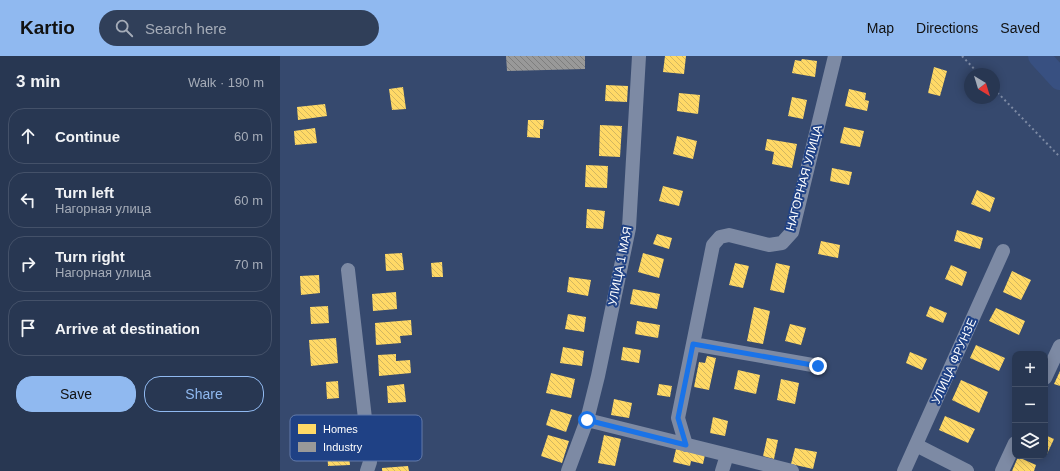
<!DOCTYPE html>
<meta charset="utf-8">
<style>
body{margin:0;font-family:Arial,sans-serif;background:#303f59;color:#f1f3f6}
.controls{position:absolute;right:12px;bottom:12px;display:grid;overflow:hidden;border-radius:8px;box-shadow:0 2px 10px #0003}
.controls button{width:36px;height:36px;display:grid;place-items:center;padding:0;border:0;border-bottom:1px solid #445169;background:#283752;color:#f1f3f6;font:20px sans-serif}
.compass{position:absolute;left:684px;top:12px;width:36px;height:36px;border-radius:50%;background:#283752;box-shadow:0 2px 10px #0003;rotate:142deg}
.stop{position:absolute;width:12px;height:12px;margin:-9px;border:3px solid #1a73e8;border-radius:50%;background:#fff}
.stop.end{background:#1a73e8;border-color:#fff;box-shadow:0 1px 4px #0008}
.list{margin:0;padding:0;list-style:none}
h2{display:flex;justify-content:space-between;align-items:center;height:52px;margin:0;padding:0 16px;font-size:17px}
h2 small{font-size:13px;font-weight:400;color:#a5acb8}
.list li{display:grid;grid-template-columns:26px 1fr auto;gap:12px;align-items:center;box-sizing:border-box;height:56px;margin:0 8px 8px;padding:0 8px;border:1px solid #445169;border-radius:16px}
.list b{display:block;font-size:15px;white-space:nowrap}
.list p{margin:0;font-size:13px;white-space:nowrap;color:#a5acb8}
.list em{font-size:13px;font-style:normal;color:#a5acb8}
.actions{display:flex;gap:8px;padding:12px 16px}
.actions a{flex:1;padding:9px 0;border:1px solid #90b9f0;border-radius:16px;text-align:center;font-size:14px;color:#90b9f0}
.actions .main{background:#90b9f0;color:#111}
.icon{flex:none;width:22px;height:22px;fill:none;stroke:currentColor;stroke-width:2;stroke-linecap:round;stroke-linejoin:round}
.map{position:relative;flex:none;width:780px;height:415px;overflow:hidden}
header{display:flex;align-items:center;gap:24px;box-sizing:border-box;height:56px;padding:0 20px;background:#90b9f0;color:#111}
header strong{font-size:19px}
nav{display:flex;gap:22px;margin-inline-start:auto;font-size:14px}
.search{width:280px;height:36px;background:#303f59;display:flex;align-items:center;gap:10px;box-sizing:border-box;padding:0 14px;border-radius:22px;color:#a5acb8;font-size:15px}
main{display:flex}
aside{flex:1;background:#283752}
.map>svg:first-child{display:block}
</style>
<header>
<strong>Kartio</strong>
<div class="search"><svg class="icon" aria-label="search" viewBox="0 0 24 24"><circle cx="10" cy="10" r="6"/><path d="M15 15l6 6"/></svg>Search here</div>
<nav><a>Map</a><a>Directions</a><a>Saved</a></nav>
</header>
<main>
<aside>
<h2>3 min<small>Walk · 190 m</small></h2>
<ul class="list">
<li><svg class="icon" aria-label="ahead" viewBox="0 0 24 24"><path d="M12 20V5M6 11l6-6 6 6"/></svg><div><b>Continue</b></div><em>60 m</em></li>
<li><svg class="icon" aria-label="left" viewBox="0 0 24 24"><path d="M17 20v-9H6M10 6l-5 5 5 5"/></svg><div><b>Turn left</b><p>Нагорная улица</p></div><em>60 m</em></li>
<li><svg class="icon" aria-label="right" viewBox="0 0 24 24"><path d="M7 20v-9h11M14 6l5 5-5 5"/></svg><div><b>Turn right</b><p>Нагорная улица</p></div><em>70 m</em></li>
<li><svg class="icon" aria-label="arrive" viewBox="0 0 24 24"><path d="M6 21V4h12l-3 4 3 4H6"/></svg><div><b>Arrive at destination</b></div></li>
</ul>
<div class="actions"><a class="main">Save</a><a>Share</a></div>
</aside>
<div class="map">
<svg width="780" height="415" viewBox="0 0 780 415">
<defs>
<pattern id="homes-back-hatch" width="6" height="6" patternUnits="userSpaceOnUse"><rect width="6" height="6" fill="#ffd966"/><path d="M-1 5l2 2M0 0l6 6M5-1l2 2" fill="none" stroke="#d2b660"/></pattern>
<pattern id="industry-back-hatch" width="6" height="6" patternUnits="userSpaceOnUse"><rect width="6" height="6" fill="#999"/><path d="M-1 5l2 2M0 0l6 6M5-1l2 2" fill="none" stroke="#7e7e7e"/></pattern>
</defs>
<rect width="100%" height="100%" fill="#36496e"/>
<path fill="url(#homes-back-hatch)" d="M385,0H406L404,18L383,16Z
M522,3L537,5L535,21L512,17L515,4L521,5Z
M654,11L667,15L660,40L648,37Z
M326,29L348,30L347,46L325,45Z
M123,31L126,53L112,54L109,33Z
M569,33L586,37L585,44L589,45L587,55L565,50Z
M399,37L420,39L418,58L397,55Z
M512,41L527,44L523,63L508,60Z
M45,48L47,60L18,64L17,51Z
M248,64H264L263,73H260V82L247,81Z
M320,69L342,70L340,101L319,100Z
M564,71L584,75L580,91L560,87Z
M35,72L37,87L15,89L14,75Z
M397,80L417,85L413,103L393,98Z
M487,83L517,88L512,112L492,108L494,96L485,94Z
M306,109L328,110L327,132L305,131Z
M552,112L572,116L569,129L550,125Z
M383,130L403,135L399,150L379,145Z
M697,134L715,142L710,156L691,148Z
M307,153L325,155L323,173L306,172Z
M677,174L703,182L700,193L674,185Z
M377,178L392,182L389,193L373,188Z
M541,185L560,189L558,202L538,198Z
M122,197L124,214L106,215L105,198Z
M363,197L384,203L379,222L358,216Z
M162,206L163,221H152L151,207Z
M455,207L469,210L463,232L449,229Z
M496,207L510,210L504,237L490,234Z
M671,209L687,216L682,230L665,223Z
M732,215L751,224L741,244L723,236Z
M39,219L40,237L21,239L20,220Z
M289,221L311,224L308,240L287,236Z
M353,233L380,238L377,253L350,248Z
M116,236L117,253L93,255L92,238Z
M48,250L49,267L31,268L30,251Z
M650,250L667,257L663,267L646,260Z
M474,251L490,255L483,288L467,285Z
M716,252L745,265L739,279L709,265Z
M288,258L306,261L304,276L285,273Z
M131,264L132,279L120,280L121,287L96,289L95,267Z
M357,265L380,269L378,282L355,278Z
M510,268L526,272L521,289L505,285Z
M56,282L58,307L31,310L29,284Z
M696,289L725,302L719,315L690,302Z
M283,291L304,295L302,310L280,307Z
M343,291L361,294L359,307L341,304Z
M630,296L647,303L642,314L626,307Z
M116,298V305L130,304L131,317L99,320L98,299Z
M427,300L436,302L429,334L414,331L419,306L425,307Z
M458,314L480,319L476,338L454,333Z
M780,315V330L774,328Z
M271,317L295,323L291,342L266,337Z
M501,323L519,327L515,348L497,344Z
M681,324L708,336L699,357L672,344Z
M58,325L59,342L47,343L46,326Z
M124,328L126,346L108,347L107,330Z
M379,328L392,330L390,341L377,339Z
M334,343L352,347L349,362L331,359Z
M271,353L292,359L286,376L266,369Z
M665,360L695,373L688,387L659,374Z
M433,361L448,365L445,380L430,377Z
M268,379L289,385L282,407L261,400Z
M324,379L341,383L335,410L318,407Z
M765,379L774,383L767,398L765,397Z
M487,382L498,384L494,403L483,400Z
M68,392L70,409L48,410L47,393Z
M515,392L537,396L533,413L511,408Z
M396,393L425,399L423,408L411,405L410,410L393,406Z
M738,401L756,409L754,415H732Z
M128,410L129,415H102V412Z"/>
<path fill="url(#industry-back-hatch)" d="M226,0H305V13L227,15Z"/>
<g fill="none" stroke-linecap="round" stroke-linejoin="round">
<path stroke="#385081" stroke-width="22" d="M759,0L780,23"/>
<path stroke="#7d8aa4" stroke-width="2" stroke-dasharray="2 3" stroke-linecap="butt" d="M682,0L699,18
M714,33L780,101"/>
<path stroke="#7d8aa4" stroke-width="14" d="M68,214L90,406L87,415
M413,288L538,310
M765,322L780,290
M307,364L512,415
M406,389L398,362L433,189L440,181L449,179L489,189L502,187L512,176L555,0
M636,389L687,415
M288,415L307,364L318,320L349,172L359,0
M442,415L447,399
M624,415L723,195
M722,415L735,387"/>
</g>
<g fill="none" stroke-linecap="round" stroke-linejoin="round">
<path stroke="#1a73e8" stroke-width="5" d="M307,364L406,389L398,362L413,288L538,310"/>
</g>
<g text-anchor="middle" dominant-baseline="central" stroke-width="4" stroke-linejoin="round" paint-order="stroke">
<g font-size="12" fill="#fff" stroke="#1f4185">
<text transform="translate(524 122) rotate(-75)">НАГОРНАЯ УЛИЦА</text>
<text transform="translate(340 210) rotate(-79)">УЛИЦА 1 МАЯ</text>
<text transform="translate(674 305) rotate(-66)">УЛИЦА ФРУНЗЕ</text>
</g>
</g>
<rect x="10" y="359" width="132" height="46" rx="6" fill="#1f4185" stroke="#627aaa" stroke-width="1"/>
<rect x="18" y="368" width="18" height="10" fill="#ffd966"/>
<rect x="18" y="386" width="18" height="10" fill="#999"/>
<g font-size="11" fill="#fff">
<text x="43" y="377">Homes</text>
<text x="43" y="395">Industry</text>
</g>
</svg>
<div class="controls">
<button>+</button>
<button>−</button>
<button><svg class="icon" aria-label="layers" viewBox="0 0 24 24"><path d="M12 4l9 5-9 5-9-5zM3 14l9 5 9-5"/></svg></button>
</div>
<svg class="compass" viewBox="-18 -18 36 36"><path d="M0-13l5 13h-10z" fill="#e53935"/><path d="M0 13l5-13h-10z" fill="#a5acb8"/></svg>
<div class="stop" style="left:307px;top:364px"></div>
<div class="stop end" style="left:538px;top:310px"></div>
</div>
</main>
